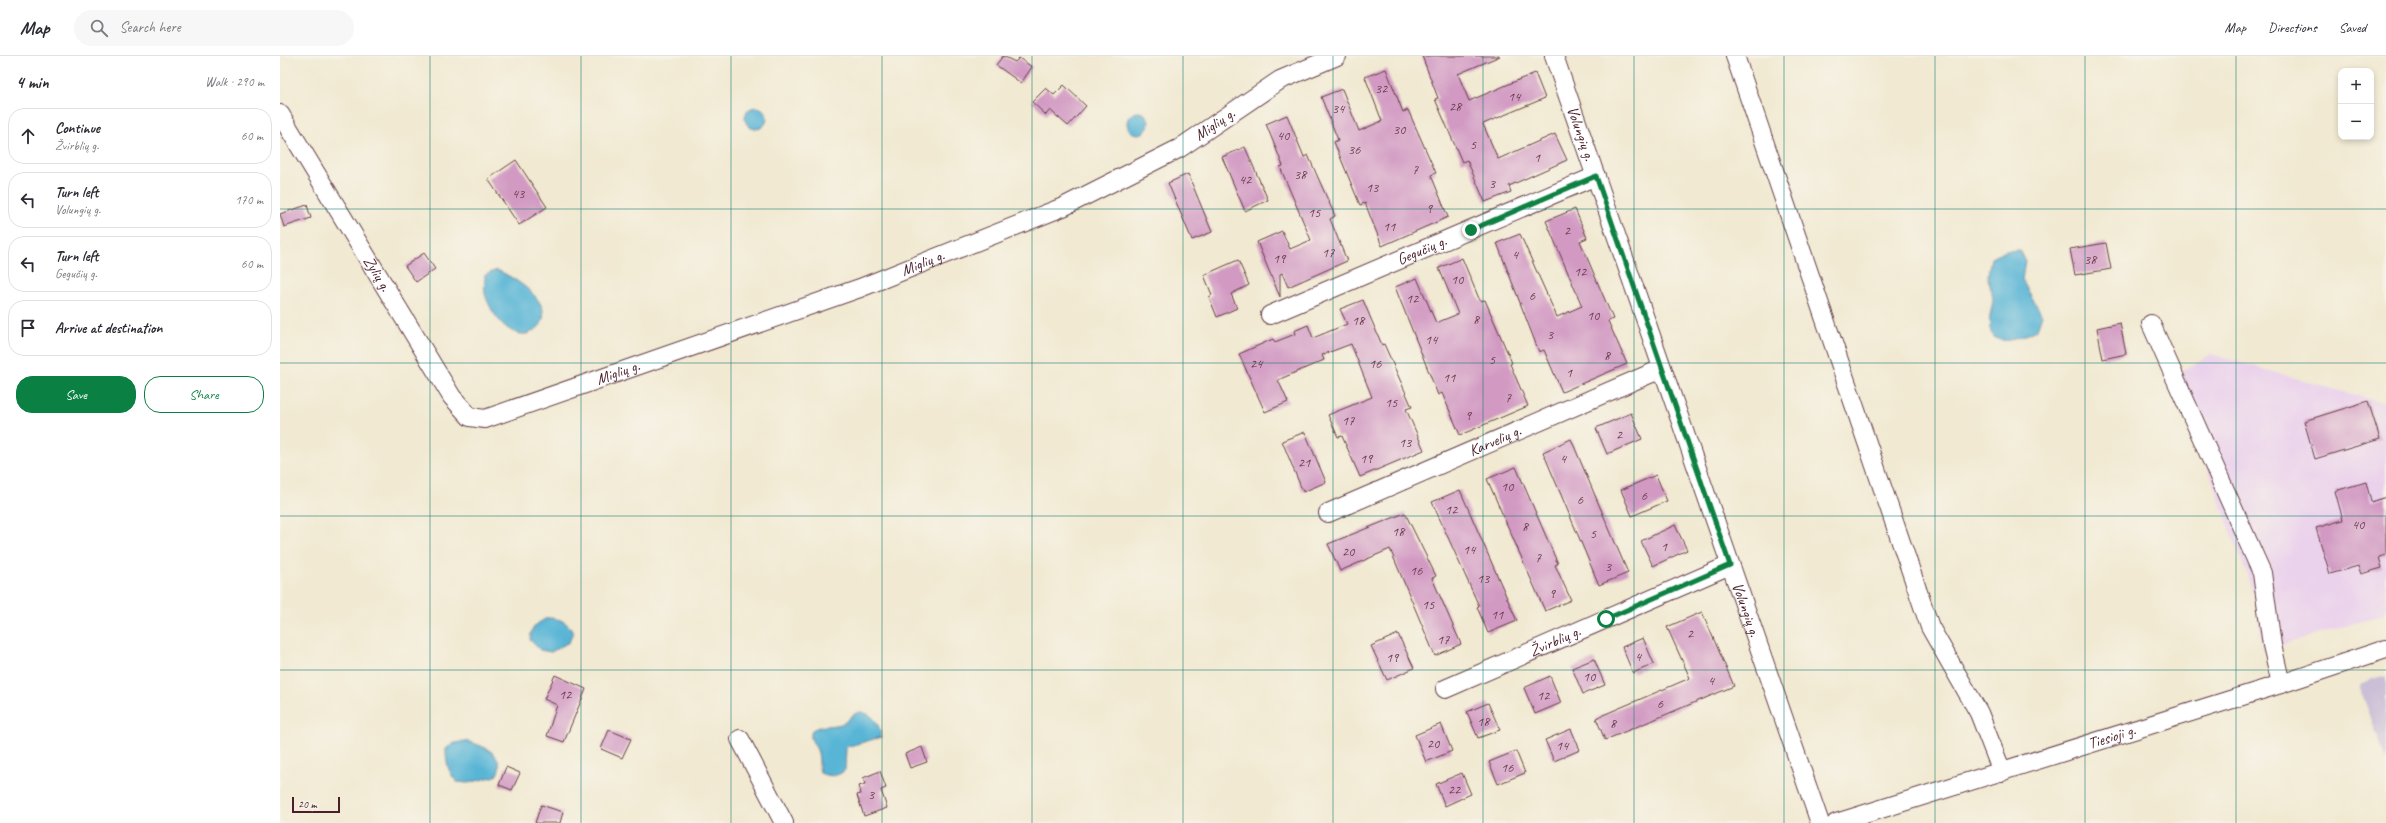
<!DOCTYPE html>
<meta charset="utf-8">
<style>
body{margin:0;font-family:Caveat,sans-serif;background:#f7f7f7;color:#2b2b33}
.controls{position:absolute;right:12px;top:12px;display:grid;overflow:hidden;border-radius:8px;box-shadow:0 2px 6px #0003}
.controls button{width:36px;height:36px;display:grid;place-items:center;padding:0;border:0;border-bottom:1px solid #e1e1e2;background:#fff;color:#2b2b33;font:20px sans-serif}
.scale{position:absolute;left:12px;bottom:10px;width:48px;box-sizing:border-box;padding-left:4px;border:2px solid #4a1f2b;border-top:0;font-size:11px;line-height:14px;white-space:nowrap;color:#4a1f2b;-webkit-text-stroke:3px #f7f3e8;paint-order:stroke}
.stop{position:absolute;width:12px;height:12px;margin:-9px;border:3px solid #0b8043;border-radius:50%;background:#fff}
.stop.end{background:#0b8043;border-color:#fff;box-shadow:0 1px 4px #0008}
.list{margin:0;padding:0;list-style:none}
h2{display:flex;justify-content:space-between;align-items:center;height:52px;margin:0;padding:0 16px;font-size:17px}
h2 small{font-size:13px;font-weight:400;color:#7c7c81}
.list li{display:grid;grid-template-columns:26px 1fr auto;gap:12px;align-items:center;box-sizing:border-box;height:56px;margin:0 8px 8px;padding:0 8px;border:1px solid #e1e1e2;border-radius:16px}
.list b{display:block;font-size:15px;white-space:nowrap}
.list p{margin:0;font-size:13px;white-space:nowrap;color:#7c7c81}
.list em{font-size:13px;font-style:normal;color:#7c7c81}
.actions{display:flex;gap:8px;padding:12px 16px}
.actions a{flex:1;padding:9px 0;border:1px solid #0b8043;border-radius:16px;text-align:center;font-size:14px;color:#0b8043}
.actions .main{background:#0b8043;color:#fff}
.icon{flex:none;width:22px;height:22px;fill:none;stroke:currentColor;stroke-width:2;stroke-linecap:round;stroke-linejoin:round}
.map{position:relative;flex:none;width:2106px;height:767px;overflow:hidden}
header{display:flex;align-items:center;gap:24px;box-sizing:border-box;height:56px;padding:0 20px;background:#fff;border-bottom:1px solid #e1e1e2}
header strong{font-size:19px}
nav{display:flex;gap:22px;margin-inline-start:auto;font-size:14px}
.search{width:280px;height:36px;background:#f7f7f7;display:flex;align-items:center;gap:10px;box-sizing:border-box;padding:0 14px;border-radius:22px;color:#7c7c81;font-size:15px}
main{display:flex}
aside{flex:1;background:#fff}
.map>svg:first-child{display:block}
</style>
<header>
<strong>Map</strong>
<div class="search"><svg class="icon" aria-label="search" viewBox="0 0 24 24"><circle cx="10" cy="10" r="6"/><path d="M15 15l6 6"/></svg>Search here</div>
<nav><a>Map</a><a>Directions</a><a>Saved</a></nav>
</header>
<main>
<aside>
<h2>4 min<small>Walk · 290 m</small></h2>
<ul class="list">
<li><svg class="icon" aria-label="ahead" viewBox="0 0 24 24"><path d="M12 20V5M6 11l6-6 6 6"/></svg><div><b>Continue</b><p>Žvirblių g.</p></div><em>60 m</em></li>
<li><svg class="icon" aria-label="left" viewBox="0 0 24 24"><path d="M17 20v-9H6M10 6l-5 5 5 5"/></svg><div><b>Turn left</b><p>Volungių g.</p></div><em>170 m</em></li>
<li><svg class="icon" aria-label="left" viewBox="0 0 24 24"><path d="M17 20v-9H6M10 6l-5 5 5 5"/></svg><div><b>Turn left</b><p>Gegučių g.</p></div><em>60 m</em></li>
<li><svg class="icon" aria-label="arrive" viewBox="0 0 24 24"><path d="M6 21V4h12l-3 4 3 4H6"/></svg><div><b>Arrive at destination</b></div></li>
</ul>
<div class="actions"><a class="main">Save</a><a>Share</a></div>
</aside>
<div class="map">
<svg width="2106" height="767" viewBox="0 0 2106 767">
<rect width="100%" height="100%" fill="#f7f3e8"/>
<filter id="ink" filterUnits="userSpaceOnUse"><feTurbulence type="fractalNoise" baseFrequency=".025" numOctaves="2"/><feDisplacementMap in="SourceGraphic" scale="8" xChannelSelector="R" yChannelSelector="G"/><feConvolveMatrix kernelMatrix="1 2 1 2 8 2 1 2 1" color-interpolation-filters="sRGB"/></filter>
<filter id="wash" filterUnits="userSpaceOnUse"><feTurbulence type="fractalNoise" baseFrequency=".012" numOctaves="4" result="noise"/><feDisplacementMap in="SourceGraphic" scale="16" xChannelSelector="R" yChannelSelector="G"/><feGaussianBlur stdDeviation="0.9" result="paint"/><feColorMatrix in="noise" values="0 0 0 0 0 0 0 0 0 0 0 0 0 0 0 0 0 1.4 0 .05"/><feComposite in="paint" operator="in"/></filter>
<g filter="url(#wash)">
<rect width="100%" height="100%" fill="#f1e9d1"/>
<path fill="#ead1ec" d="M1931,298L2106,348V558L1982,595L1978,549L1894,320Z"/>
<path fill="#cabfd6" d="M2106,620V704L2079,629Z"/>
<path fill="#58b5d6" stroke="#516a80" d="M465 62a11 11 0 1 1 22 0a11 11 0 1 1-22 0Z
M847 67a11 11 0 1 1 22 0a11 11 0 1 1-22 0Z
M1740,194L1745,204L1742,224L1762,259L1757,273C1746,280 1713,295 1710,272C1708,261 1713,251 1713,241C1713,237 1709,233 1709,229C1707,220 1709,211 1711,202L1725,195Z
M217,214C233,221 274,245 261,268C259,272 251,277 246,278C226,280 210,255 205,238C204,232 205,225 205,219Z
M267,562C280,562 287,565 293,577L289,586L271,596L260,594L250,584C251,571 256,568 267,562Z
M580,656C593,657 600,669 601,681L566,691L565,714C557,721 550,721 540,717C538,710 540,704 538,697C536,688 528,685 532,674C543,668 551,671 561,668C570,665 570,658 580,656Z
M184,685C202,688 229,700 216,720L188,727L177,726C168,716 166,707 166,693L172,688Z"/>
<g id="blocks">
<path fill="#d29ac3" d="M723,0L735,6L739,2L752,11L741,27L716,9Z
M1142,0H1220L1178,18L1189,45L1255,17L1265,42L1203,68L1218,103L1275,78L1287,104L1229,130L1231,136L1205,146L1187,104L1182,106L1155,43L1158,42Z
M1106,13L1123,56L1128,54L1156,117L1151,119L1168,161L1102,190L1085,147L1080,149L1054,86L1058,84L1041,41L1062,33L1079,75L1102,65L1085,21Z
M784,29L806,50L788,70L770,54L766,59L752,46L766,32L774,39Z
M1007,59L1024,101L1028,99L1055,160L1050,163L1067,205L1008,231L1002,217L1000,218V241L977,186L1002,175L1010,193L1031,184L1000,111L1003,110L986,68Z
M965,91L988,144L965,155L942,101Z
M236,104L267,151L239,169L208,123Z
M908,118L932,176L912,184L888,127Z
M27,149L31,162L4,171L0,158Z
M1295,153L1307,182L1300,185L1333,263L1328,265L1347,308L1282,336L1264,294L1259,296L1217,187L1240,178L1277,261L1302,250L1266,165Z
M1826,187L1831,213L1795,219L1790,193Z
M144,197L155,213L136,226L125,210Z
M1182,202L1200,245L1205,244L1232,307L1230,308L1248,350L1180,379L1162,337L1158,339L1115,231L1137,222L1156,267L1178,258L1159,212Z
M958,204L969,229L951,238L957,252L937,261L929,241L932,239L924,219Z
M1083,244L1102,289L1104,288L1132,351L1126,353L1144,394L1080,421L1062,380L1058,381L1048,359L1092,341L1071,288L1042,299L1044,304L998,324L1008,346L985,356L959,298L993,283L995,286L1015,278L1014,275L1028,269L1033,282L1067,268L1060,253Z
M1840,267L1846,298L1823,303L1817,272Z
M2088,345L2100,383L2035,403L2024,365Z
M1351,357L1362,383L1327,398L1316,372Z
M1025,376L1046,426L1023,436L1002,385Z
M1291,383L1348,517L1319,529L1263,396Z
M1236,411L1278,508L1275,509L1291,544L1265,555L1207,423Z
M1376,419L1387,445L1352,460L1341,434Z
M2086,426L2091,446L2106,441V499L2099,501L2102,512L2081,518L2078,510L2050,518L2036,472L2063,464L2055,435Z
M1180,434L1237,565L1208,577L1197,551L1199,550L1152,446Z
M1125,457L1156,520L1152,522L1181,588L1155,600L1110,493L1060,515L1048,488Z
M1395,469L1407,494L1373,510L1361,485Z
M1422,556L1454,630L1325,684L1316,662L1410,622L1387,571Z
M1118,578L1134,612L1107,624L1091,590Z
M1363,582L1374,608L1353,617L1342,591Z
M1314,603L1325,629L1303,638L1292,612Z
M275,619L306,633L284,686L267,680L277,649L264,643Z
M1270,620L1281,647L1255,658L1244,632Z
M1208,647L1220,674L1198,682L1187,656Z
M1161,668L1172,695L1146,706L1135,679Z
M1291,673L1300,694L1274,705L1265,684Z
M329,674L351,683L342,702L321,693Z
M642,691L647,706L630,712L625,698Z
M1236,695L1245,717L1218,728L1209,706Z
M226,711L240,717L232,734L219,729Z
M600,715L606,732L601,734L607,752L584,760L577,739L581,738L579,730L585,728L583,722Z
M1182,717L1191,738L1165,750L1156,728Z
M261,749L283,756L280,767H255Z"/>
</g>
</g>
<g filter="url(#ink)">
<use href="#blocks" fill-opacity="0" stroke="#633d44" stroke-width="1"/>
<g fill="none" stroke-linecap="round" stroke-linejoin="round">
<g stroke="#633d44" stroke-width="20">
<g id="minor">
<path id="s1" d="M1274,0L1540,767"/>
<path d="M1455,0L1650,571L1699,657L1722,716"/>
<path id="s2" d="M0,58L172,341L190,361L205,363L580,232L783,151L900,92L1000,24L1057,0"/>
<path id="s3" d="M990,259L1316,120"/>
<path d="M1871,268L1982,517L1992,589L2001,628"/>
<path id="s4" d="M1048,457L1381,313"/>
<path id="s5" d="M1165,633L1450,509"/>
<path d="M460,683L504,767"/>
<path id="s6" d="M1556,767L2001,628L2106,593"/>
</g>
</g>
<use href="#minor" stroke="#fff" stroke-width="18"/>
</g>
</g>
<g fill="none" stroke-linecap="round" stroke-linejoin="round" filter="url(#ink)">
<path stroke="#0b8043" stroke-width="5" d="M1191,174L1316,120L1450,509L1326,563"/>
</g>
<path fill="none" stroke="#0f766e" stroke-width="1" stroke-opacity="0.55" d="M150,0V767M301,0V767M451,0V767M602,0V767M752,0V767M903,0V767M1053,0V767M1203,0V767M1354,0V767M1504,0V767M1655,0V767M1805,0V767M1956,0V767M0,153H2106M0,307H2106M0,460H2106M0,614H2106"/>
<g text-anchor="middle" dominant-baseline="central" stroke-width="4" stroke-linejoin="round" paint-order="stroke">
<g font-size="14" fill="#6c3e51">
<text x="1101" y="32">32</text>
<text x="1234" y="40">14</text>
<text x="1175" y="50">28</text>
<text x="1058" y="52">34</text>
<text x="1119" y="73">30</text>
<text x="1003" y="79">40</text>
<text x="1193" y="88">5</text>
<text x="1074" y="93">36</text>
<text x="1257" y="101">1</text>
<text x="1135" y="113">7</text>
<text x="1020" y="118">38</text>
<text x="965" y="123">42</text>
<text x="1212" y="127">3</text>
<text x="1092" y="131">13</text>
<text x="238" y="137">43</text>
<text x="1149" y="152">9</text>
<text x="1034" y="156">15</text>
<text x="1109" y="170">11</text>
<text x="1287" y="174">2</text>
<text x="1048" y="196">17</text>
<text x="1235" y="198">4</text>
<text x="999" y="202">19</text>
<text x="1810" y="203">38</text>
<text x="1300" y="215">12</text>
<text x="1177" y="223">10</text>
<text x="1252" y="239">6</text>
<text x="1132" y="242">12</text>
<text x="1313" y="259">10</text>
<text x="1196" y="263">8</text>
<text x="1078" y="264">18</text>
<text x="1270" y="278">3</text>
<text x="1151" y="283">14</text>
<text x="1327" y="299">8</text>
<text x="1212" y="303">5</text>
<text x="976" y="307">24</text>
<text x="1095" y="307">16</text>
<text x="1289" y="316">1</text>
<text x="1169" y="321">11</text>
<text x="1228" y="341">7</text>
<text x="1111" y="346">15</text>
<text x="1188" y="359">9</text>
<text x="1068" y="364">17</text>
<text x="1339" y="378">2</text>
<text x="1125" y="386">13</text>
<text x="1086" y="402">19</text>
<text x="1283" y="402">4</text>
<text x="1024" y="406">21</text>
<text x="1227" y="430">10</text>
<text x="1364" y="439">6</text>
<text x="1300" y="443">6</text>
<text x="1171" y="453">12</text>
<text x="2078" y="468">40</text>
<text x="1245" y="470">8</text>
<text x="1118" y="475">18</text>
<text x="1313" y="477">5</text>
<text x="1384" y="490">1</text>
<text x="1189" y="493">14</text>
<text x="1068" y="495">20</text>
<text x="1258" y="501">7</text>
<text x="1328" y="510">3</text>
<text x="1136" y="514">16</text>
<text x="1203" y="522">13</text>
<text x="1272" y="537">9</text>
<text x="1148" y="548">15</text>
<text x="1217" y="558">11</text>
<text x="1410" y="577">2</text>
<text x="1163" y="583">17</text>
<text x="1358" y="600">4</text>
<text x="1112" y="601">19</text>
<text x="1309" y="620">10</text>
<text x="1431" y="624">4</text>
<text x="285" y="638">12</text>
<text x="1263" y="639">12</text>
<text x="1380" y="647">6</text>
<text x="1203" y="665">18</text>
<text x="1333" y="667">8</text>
<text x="1153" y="687">20</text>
<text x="1282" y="689">14</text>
<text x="1227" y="711">16</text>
<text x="1174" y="733">22</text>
<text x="591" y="738">3</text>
</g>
<g font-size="16" fill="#4a1f2b" stroke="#f7f3e8">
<text stroke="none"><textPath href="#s2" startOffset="1162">Miglių g.</textPath></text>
<text stroke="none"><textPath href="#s1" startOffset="82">Volungių g.</textPath></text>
<text stroke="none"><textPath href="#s3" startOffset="165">Gegučių g.</textPath></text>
<text stroke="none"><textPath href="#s2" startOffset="838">Miglių g.</textPath></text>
<text stroke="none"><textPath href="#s2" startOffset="187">Zylių g.</textPath></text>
<text stroke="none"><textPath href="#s2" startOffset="514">Miglių g.</textPath></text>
<text stroke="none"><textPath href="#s4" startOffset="182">Karvelių g.</textPath></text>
<text stroke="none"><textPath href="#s1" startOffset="586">Volungių g.</textPath></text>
<text stroke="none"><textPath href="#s5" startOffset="120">Žvirblių g.</textPath></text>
<text stroke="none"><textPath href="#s6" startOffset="289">Tiesioji g.</textPath></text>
</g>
</g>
</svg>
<div class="controls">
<button>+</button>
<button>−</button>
</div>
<div class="scale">20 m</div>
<div class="stop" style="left:1326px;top:563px"></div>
<div class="stop end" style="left:1191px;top:174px"></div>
</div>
</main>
